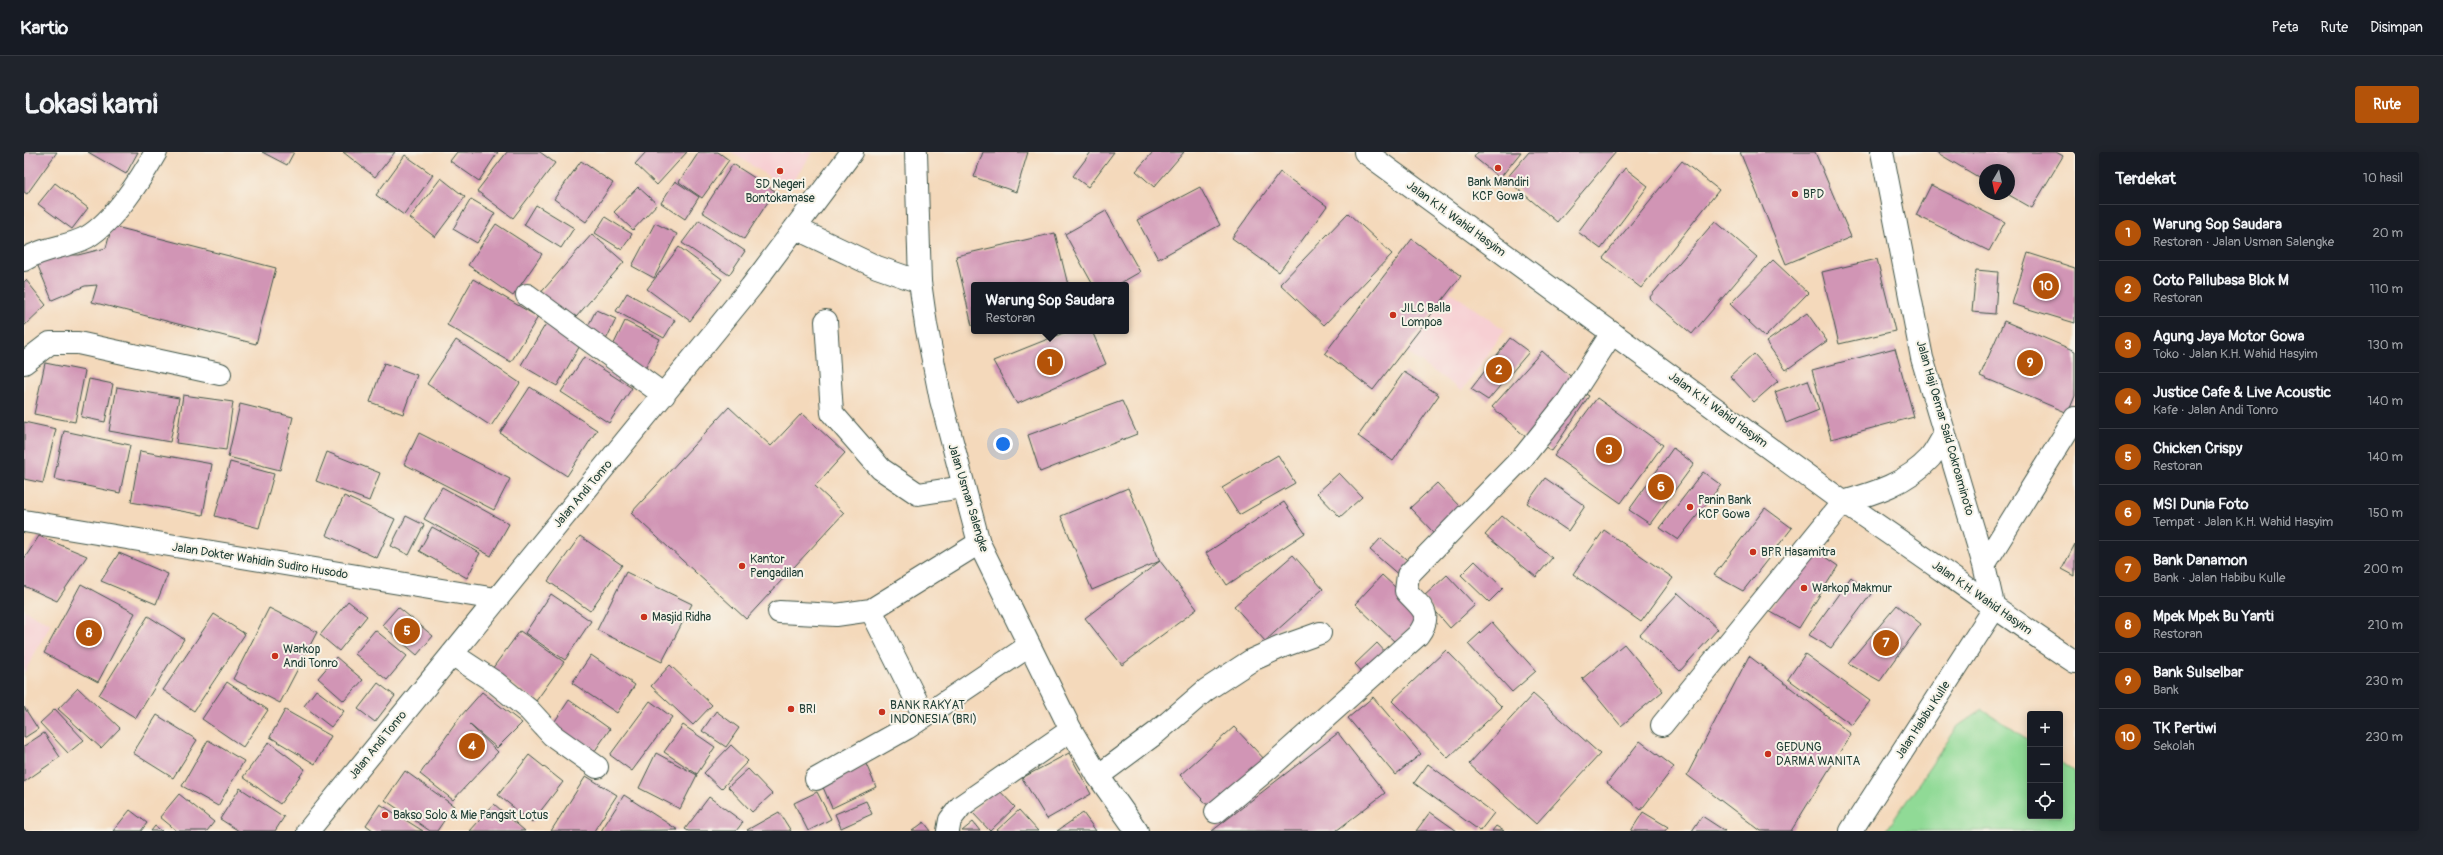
<!DOCTYPE html>
<html lang="id">
<meta charset="utf-8">
<style>
body{margin:0;font-family:Pangolin,sans-serif;background:#20242c;color:#f1f3f6}
.controls{position:absolute;right:12px;bottom:12px;display:grid;overflow:hidden;border-radius:4px;box-shadow:0 2px 10px #0003}
.controls button{width:36px;height:36px;display:grid;place-items:center;padding:0;border:0;border-bottom:1px solid #363941;background:#171b24;color:#f1f3f6;font:20px sans-serif}
.compass{position:absolute;left:1955px;top:12px;width:36px;height:36px;border-radius:50%;background:#171b24;box-shadow:0 2px 10px #0003;rotate:189deg}
.you{position:absolute;left:979px;top:292px;width:14px;height:14px;margin:-10px;border:3px solid #fff;border-radius:50%;background:#1a73e8;box-shadow:0 0 0 6px #1a73e833}
.badge{display:grid;place-items:center;width:26px;height:26px;border-radius:50%;background:#b45309;color:#fff;font-size:13px;font-weight:700}
.pin{position:absolute;translate:-50% -50%;border:2px solid #fff;box-shadow:0 1px 4px #0006}
.popup{position:absolute;left:947px;top:130px;width:158px;height:52px;box-sizing:border-box;display:grid;place-content:center;border-radius:4px;background:#171b24;filter:drop-shadow(0 1px 3px #0005);font-size:13px;white-space:nowrap;color:#9ea1a6}
.popup b{font-size:15px;color:#f1f3f6}
.popup::after{content:'';position:absolute;left:50%;top:100%;margin-left:-8px;border:8px solid transparent;border-top-color:#171b24}
.list{margin:0;padding:0;list-style:none}
h2{display:flex;justify-content:space-between;align-items:center;height:52px;margin:0;padding:0 16px;font-size:17px}
h2 small{font-size:13px;font-weight:400;color:#9ea1a6}
.list li{display:grid;grid-template-columns:26px 1fr auto;gap:12px;align-items:center;box-sizing:border-box;height:56px;padding:0 16px;border-top:1px solid #363941}
.list b{display:block;font-size:15px;white-space:nowrap}
.list p{margin:0;font-size:13px;white-space:nowrap;color:#9ea1a6}
.list em{font-size:13px;font-style:normal;color:#9ea1a6}
.icon{flex:none;width:22px;height:22px;fill:none;stroke:currentColor;stroke-width:2;stroke-linecap:round;stroke-linejoin:round}
.map{position:relative;flex:none;width:2051px;height:679px;overflow:hidden;border-radius:4px}
header{display:flex;align-items:center;gap:24px;box-sizing:border-box;height:56px;padding:0 20px;background:#171b24;border-bottom:1px solid #363941}
header strong{font-size:19px}
nav{display:flex;gap:22px;margin-inline-start:auto;font-size:14px}
.intro{display:flex;align-items:center;justify-content:space-between;box-sizing:border-box;height:96px;padding:0 24px}
h1{margin:0;font-size:28px}
.button{padding:10px 18px;border-radius:4px;background:#b45309;color:#fff;font-size:14px;font-weight:700}
main{display:flex;gap:24px;padding:0 24px}
aside{flex:1;background:#171b24;border-radius:4px;box-shadow:0 2px 10px #0003}
.map>svg:first-child{display:block}
</style>
<header>
<strong>Kartio</strong>
<nav><a>Peta</a><a>Rute</a><a>Disimpan</a></nav>
</header>
<div class="intro"><h1>Lokasi kami</h1><a class="button">Rute</a></div>
<main>
<div class="map">
<svg width="2051" height="679" viewBox="0 0 2051 679">
<rect width="100%" height="100%" fill="#f7f3e8"/>
<filter id="ink" filterUnits="userSpaceOnUse"><feTurbulence type="fractalNoise" baseFrequency=".025" numOctaves="2"/><feDisplacementMap in="SourceGraphic" scale="8" xChannelSelector="R" yChannelSelector="G"/><feConvolveMatrix kernelMatrix="1 2 1 2 8 2 1 2 1" color-interpolation-filters="sRGB"/></filter>
<filter id="wash" filterUnits="userSpaceOnUse"><feTurbulence type="fractalNoise" baseFrequency=".012" numOctaves="4" result="noise"/><feDisplacementMap in="SourceGraphic" scale="16" xChannelSelector="R" yChannelSelector="G"/><feGaussianBlur stdDeviation="0.9" result="paint"/><feColorMatrix in="noise" values="0 0 0 0 0 0 0 0 0 0 0 0 0 0 0 0 0 1.4 0 .05"/><feComposite in="paint" operator="in"/></filter>
<g filter="url(#wash)">
<rect width="100%" height="100%" fill="#f4d9bb"/>
<path fill="#f7cfd3" d="M707,0H789L764,37Z
M1425,139L1481,178L1438,239L1382,200Z
M0,458L27,472L0,521Z"/>
<path fill="#90da96" stroke="#588c65" d="M1959,557L2006,589V664H2036V609L2051,620V679H1862L1934,574Z"/>
<g id="blocks">
<path fill="#d195b5" d="M0,0H33L3,42L0,40Z
M64,0H114L102,22Z
M238,0H270L263,13Z
M319,0H371L351,25Z
M433,0H474L455,29L426,9Z
M483,0H516L531,11L489,66L453,39Z
M622,0H663L633,33L611,12Z
M675,0H694L705,8L678,46L655,30Z
M959,0H1004L992,40L950,25Z
M1067,0H1090L1064,35L1049,24Z
M1129,0H1160L1130,35L1112,19Z
M1454,0H1497L1476,26L1450,5Z
M1505,0H1592L1533,70L1482,27Z
M1716,0H1791L1827,85L1762,112Z
M1912,0H2032L2039,4L2008,56L1985,43V18H1961V29Z
M381,3L409,23L380,63L352,43Z
M557,9L589,31L562,70L530,47Z
M1658,9L1695,38L1617,136L1579,106Z
M709,12L751,39L720,87L678,60Z
M1601,16L1624,34L1577,97L1554,80Z
M1256,20L1303,54L1255,120L1208,86Z
M417,26L441,45L411,85L386,66Z
M651,29L675,45L661,67L637,51Z
M31,31L64,56L48,77L14,52Z
M1907,33L1981,70L1965,99L1892,63Z
M614,35L633,52L609,78L590,60Z
M1176,35L1196,73L1134,107L1113,68Z
M447,47L471,61L453,91L429,77Z
M512,53L550,76L537,96L500,73Z
M1082,59L1116,120L1093,133H1069L1041,82Z
M1324,61L1368,102L1300,173L1256,132Z
M581,65L608,82L598,98L571,81Z
M675,68L721,99L705,123L658,91Z
M1691,69L1733,105L1668,182L1625,146Z
M631,71L653,82L630,126L608,114Z
M472,72L518,102L489,144L444,113Z
M88,74L252,116L232,192L68,150L73,133L61,134L28,148L9,102L54,103L82,96Z
M1031,81L1044,133H950V174H948L932,104Z
M568,82L600,110L546,172L514,144Z
M1388,87L1437,124L1349,238L1301,201Z
M655,95L698,127L666,169L623,137Z
M2004,101L2051,116V171L1988,152Z
M1853,107L1871,179L1815,192L1798,120Z
M1749,108L1784,141L1741,185L1706,152Z
M1952,118L1974,120L1971,162L1948,160Z
M449,127L514,165L487,210L423,173Z
M2,128L22,153L0,174V130Z
M603,141L651,168L640,186L592,159Z
M572,158L592,167L580,192L560,182Z
M1783,161L1803,189L1762,218L1742,190Z
M601,169L636,187L620,219L585,202Z
M1980,169L2051,199V244L2044,261L1956,224Z
M523,170L558,190L533,234L497,213Z
M1044,179H1068L1082,212L993,252L969,209Z
M1486,186L1505,200L1464,248L1447,237Z
M432,188L496,231L467,274L403,232Z
M1871,196L1890,265L1807,287L1788,218Z
M1518,199L1553,230L1503,286L1468,255Z
M1730,202L1754,229L1730,250L1706,224Z
M560,205L608,236L585,271L537,240Z
M21,211L61,219L51,270L10,262Z
M360,211L393,223L379,262L346,250Z
M1380,220L1415,243L1369,309L1334,284Z
M65,227L89,232L81,270L57,265Z
M1784,228L1795,258L1762,271L1751,240Z
M93,235L155,246L146,290L85,279Z
M506,235L573,278L543,324L476,281Z
M1555,238L1565,244L1528,299L1515,291Z
M159,243L209,250L202,298L152,291Z
M1573,246L1639,293L1597,351L1530,304Z
M1098,249L1113,282L1016,320L1004,283Z
M216,252L269,265L256,318L204,305Z
M705,255L747,294L778,261L821,301L791,334L820,361L722,467L607,361Z
M0,270L32,277L19,331L0,327Z
M40,279L106,293L96,341L30,327Z
M395,281L486,327L470,358L380,312Z
M1649,296L1670,312L1626,372L1605,358Z
M116,299L188,312L179,363L107,350Z
M303,300L356,321L345,349L292,329Z
M1254,303L1271,331L1215,363L1198,336Z
M206,310L250,322L235,376L191,364Z
M1679,320L1697,333L1654,388L1636,376Z
M1315,321L1338,345L1316,365L1293,341Z
M1521,326L1561,354L1544,379L1503,351Z
M1413,331L1438,357L1411,382L1386,356Z
M418,335L485,372L467,404L400,367Z
M1104,336L1136,409L1068,438L1037,364Z
M320,344L371,367L353,406L302,383Z
M1260,350L1281,381L1203,433L1182,401Z
M1741,356L1768,376L1719,439L1690,423Z
M382,364L400,373L385,403L367,394Z
M1478,364L1528,406L1512,425L1461,383Z
M408,375L456,401L443,426L395,399Z
M1580,378L1649,426L1617,470L1549,422Z
M15,384L63,404L33,449L0,434V407Z
M556,384L598,413L566,459L524,429Z
M1357,386L1388,412L1377,425L1346,398Z
M2051,392V424L2038,417Z
M1788,396L1814,414L1775,476L1745,459Z
M95,401L144,422L132,452L77,429Z
M1269,403L1299,437L1241,489L1210,454Z
M1136,409L1173,457L1098,513L1061,466Z
M1451,409L1479,436L1465,450L1437,423Z
M602,420L668,452L638,510L573,478Z
M1358,423L1400,462L1372,491L1331,452Z
M1423,423L1451,453L1426,476L1399,445Z
M1827,425L1847,442L1807,496L1785,483Z
M57,432L111,461L74,530L20,501Z
M1654,441L1694,477L1656,519L1616,483Z
M527,442L567,469L541,508L501,481Z
M324,449L343,464L315,499L296,483Z
M1873,453L1897,472L1856,529L1824,511Z
M374,455L409,484L393,503L358,473Z
M245,456L293,480L256,551L209,527Z
M190,462L221,482L170,559L139,538Z
M124,464L160,487L112,566L75,543Z
M1468,470L1512,519L1488,540L1444,492Z
M351,478L383,504L363,528L331,502Z
M496,479L540,510L512,549L468,517Z
M1353,491L1364,503L1342,524L1331,512Z
M1600,492L1639,539L1597,574L1558,527Z
M1422,498L1478,555L1424,606L1368,549Z
M1781,502L1846,549L1828,573L1764,527Z
M567,503L611,533L593,561L548,531Z
M1725,504L1827,582L1767,679H1737L1663,623Z
M312,505L339,528L320,549L294,526Z
M646,513L688,553L669,573L627,534Z
M203,530L244,558L219,595L178,567Z
M354,531L371,544L351,570L334,557Z
M54,536L96,576L77,596L34,557Z
M292,538L320,559L307,575L280,554Z
M458,540L498,571L473,596L445,572L474,600L429,648L396,622L436,565Z
M1509,542L1576,602L1512,672L1445,612Z
M1349,545L1397,602L1371,623L1324,566Z
M545,548L586,577L568,603L527,575Z
M626,549L648,565L608,619L586,603Z
M0,555L14,577L0,586Z
M31,557L60,588L44,601L16,571Z
M261,558L307,584L291,612L246,585Z
M692,559L715,576L702,595L678,579Z
M133,563L173,588L149,626L109,601Z
M659,573L691,595L673,622L640,600Z
M1210,575L1243,610L1189,659L1156,623Z
M20,581L36,605L0,630V594Z
M1314,581L1361,641L1312,679H1188Z
M184,588L220,609L194,654L158,634Z
M1616,589L1650,615L1617,658L1583,631Z
M245,590L281,617L256,652L219,625Z
M707,593L724,609L697,637L680,621Z
M632,601L673,623L656,657L615,636Z
M1045,601L1067,642L1023,667L998,626Z
M505,603L539,630L508,670L474,643Z
M842,612L852,635L808,656L798,633Z
M1404,612L1470,661L1456,679L1390,631Z
M724,617L748,642L728,660L704,635Z
M381,619L430,654L413,679H406L361,648Z
M562,624L593,643L570,679H527Z
M216,636L260,665L251,679H215L196,667Z
M973,636L991,655L966,679L948,660Z
M793,640L807,667L784,679L770,651Z
M155,642L190,670L183,679H153L136,665Z
M600,643L654,678L577,679Z
M685,645L719,670L712,679H664L661,677Z
M842,649L848,662L817,676L811,662Z
M356,652L399,679H350L342,673Z
M470,652L501,679H446Z
M106,658L123,671L117,679H89Z
M995,658L1014,679H972Z
M755,660L767,679H724L723,678Z
M1406,660L1433,679H1392Z
M1619,660L1644,675L1641,679H1607Z
M1059,661L1072,679H1033Z
M1678,664L1701,679H1668Z
M900,670L907,679H888Z
M949,670L956,679H938Z
M131,674L138,679H127Z
M1472,674L1480,679H1468Z"/>
</g>
</g>
<g filter="url(#ink)">
<use href="#blocks" fill-opacity="0" stroke="#3f5448" stroke-width="1"/>
<g fill="none" stroke-linecap="round" stroke-linejoin="round">
<g stroke="#3f5448" stroke-width="24">
<path id="minor" d="M771,76L853,115L896,130
M0,108C19,95 43,96 63,85C90,69 117,27 132,0
M503,143L640,243
M802,169L808,261L857,317L894,342L939,335
M0,211L26,191H54L196,222
M0,369L472,447
M1960,413L2051,266
M847,458L900,564
M755,460L812,463L847,458L955,391
M428,502L472,531L505,558L528,583L573,615
M1638,573L1819,350C1851,341 1883,331 1906,306C1912,299 1916,290 1921,282
M1074,624L1132,581L1182,538L1228,508L1257,495L1296,481
M792,627L883,576L1005,494
M1192,660L1245,616L1394,483C1410,461 1397,456 1382,439L1384,423L1500,304L1544,249L1588,181
M284,679L727,135L828,0
M924,679L926,668L937,654L1047,578
M1827,679L1970,457L1960,413L1898,206L1858,0"/>
</g>
<g stroke="#3f5448" stroke-width="24">
<path id="highway" d="M892,0L896,130L902,173L917,248L955,391L1047,578L1074,624L1113,679
M1341,0L1819,350C1897,402 1972,458 2051,510"/>
</g>
<use href="#minor" stroke="#fff" stroke-width="22"/>
<use href="#highway" stroke="#fff" stroke-width="22"/>
</g>
</g>
<g fill="#c8321e" stroke="#f7f3e8" stroke-width="1.5">
<circle cx="1474" cy="16" r="4"/>
<circle cx="756" cy="19" r="4"/>
<circle cx="1771" cy="42" r="4"/>
<circle cx="1369" cy="163" r="4"/>
<circle cx="1666" cy="355" r="4"/>
<circle cx="1729" cy="400" r="4"/>
<circle cx="718" cy="414" r="4"/>
<circle cx="1780" cy="436" r="4"/>
<circle cx="620" cy="465" r="4"/>
<circle cx="251" cy="504" r="4"/>
<circle cx="767" cy="557" r="4"/>
<circle cx="858" cy="560" r="4"/>
<circle cx="1744" cy="602" r="4"/>
<circle cx="361" cy="663" r="4"/>
</g>
<g text-anchor="middle" dominant-baseline="central" stroke-width="4" stroke-linejoin="round" paint-order="stroke">
<g font-size="12" fill="#1f3d34" stroke="#f7f3e8" text-anchor="start">
<text x="1474" y="30" text-anchor="middle">Bank Mandiri<tspan x="1474" dy="14">KCP Gowa</tspan></text>
<text x="756" y="32" text-anchor="middle">SD Negeri<tspan x="756" dy="14">Bontokamase</tspan></text>
<text x="1779" y="42">BPD</text>
<text x="1377" y="156">JILC Balla<tspan x="1377" dy="14">Lompoa</tspan></text>
<text x="1674" y="348">Panin Bank<tspan x="1674" dy="14">KCP Gowa</tspan></text>
<text x="1737" y="400">BPR Hasamitra</text>
<text x="726" y="407">Kantor<tspan x="726" dy="14">Pengadilan</tspan></text>
<text x="1788" y="436">Warkop Makmur</text>
<text x="628" y="465">Masjid Ridha</text>
<text x="259" y="497">Warkop<tspan x="259" dy="14">Andi Tonro</tspan></text>
<text x="866" y="553">BANK RAKYAT<tspan x="866" dy="14">INDONESIA (BRI)</tspan></text>
<text x="775" y="557">BRI</text>
<text x="1752" y="595">GEDUNG<tspan x="1752" dy="14">DARMA WANITA</tspan></text>
<text x="369" y="663">Bakso Solo &amp; Mie Pangsit Lotus</text>
</g>
<g font-size="12" fill="#1f3d34" stroke="#f7f3e8">
<text transform="translate(1432 67) rotate(36)">Jalan K.H. Wahid Hasyim</text>
<text transform="translate(1694 258) rotate(36)">Jalan K.H. Wahid Hasyim</text>
<text transform="translate(1921 276) rotate(74)">Jalan Haji Oemar Said Cokroaminoto</text>
<text transform="translate(559 342) rotate(-50)">Jalan Andi Tonro</text>
<text transform="translate(944 346) rotate(73)">Jalan Usman Salengke</text>
<text transform="translate(236 409) rotate(9)">Jalan Dokter Wahidin Sudiro Husodo</text>
<text transform="translate(1958 446) rotate(35)">Jalan K.H. Wahid Hasyim</text>
<text transform="translate(1899 568) rotate(-57)">Jalan Habibu Kulle</text>
<text transform="translate(354 593) rotate(-51)">Jalan Andi Tonro</text>
</g>
</g>
</svg>
<div class="controls">
<button>+</button>
<button>−</button>
<button><svg class="icon" aria-label="locate" viewBox="0 0 24 24"><circle cx="12" cy="12" r="6"/><path d="M12 2v4M12 18v4M2 12h4M18 12h4"/></svg></button>
</div>
<svg class="compass" viewBox="-18 -18 36 36"><path d="M0-13l5 13h-10z" fill="#e53935"/><path d="M0 13l5-13h-10z" fill="#9ea1a6"/></svg>
<div class="you"></div>
<div class="pin badge" style="left:1026px;top:210px">1</div>
<div class="popup"><b>Warung Sop Saudara</b>Restoran</div>
<div class="pin badge" style="left:1475px;top:218px">2</div>
<div class="pin badge" style="left:1585px;top:298px">3</div>
<div class="pin badge" style="left:448px;top:594px">4</div>
<div class="pin badge" style="left:383px;top:479px">5</div>
<div class="pin badge" style="left:1637px;top:335px">6</div>
<div class="pin badge" style="left:1862px;top:491px">7</div>
<div class="pin badge" style="left:65px;top:481px">8</div>
<div class="pin badge" style="left:2006px;top:211px">9</div>
<div class="pin badge" style="left:2022px;top:134px">10</div>
</div>
<aside>
<h2>Terdekat<small>10 hasil</small></h2>
<ul class="list">
<li><span class="badge">1</span><div><b>Warung Sop Saudara</b><p>Restoran · Jalan Usman Salengke</p></div><em>20 m</em></li>
<li><span class="badge">2</span><div><b>Coto Pallubasa Blok M</b><p>Restoran</p></div><em>110 m</em></li>
<li><span class="badge">3</span><div><b>Agung Jaya Motor Gowa</b><p>Toko · Jalan K.H. Wahid Hasyim</p></div><em>130 m</em></li>
<li><span class="badge">4</span><div><b>Justice Cafe &amp; Live Acoustic</b><p>Kafe · Jalan Andi Tonro</p></div><em>140 m</em></li>
<li><span class="badge">5</span><div><b>Chicken Crispy</b><p>Restoran</p></div><em>140 m</em></li>
<li><span class="badge">6</span><div><b>MSI Dunia Foto</b><p>Tempat · Jalan K.H. Wahid Hasyim</p></div><em>150 m</em></li>
<li><span class="badge">7</span><div><b>Bank Danamon</b><p>Bank · Jalan Habibu Kulle</p></div><em>200 m</em></li>
<li><span class="badge">8</span><div><b>Mpek Mpek Bu Yanti</b><p>Restoran</p></div><em>210 m</em></li>
<li><span class="badge">9</span><div><b>Bank Sulselbar</b><p>Bank</p></div><em>230 m</em></li>
<li><span class="badge">10</span><div><b>TK Pertiwi</b><p>Sekolah</p></div><em>230 m</em></li>
</ul>
</aside>
</main>
